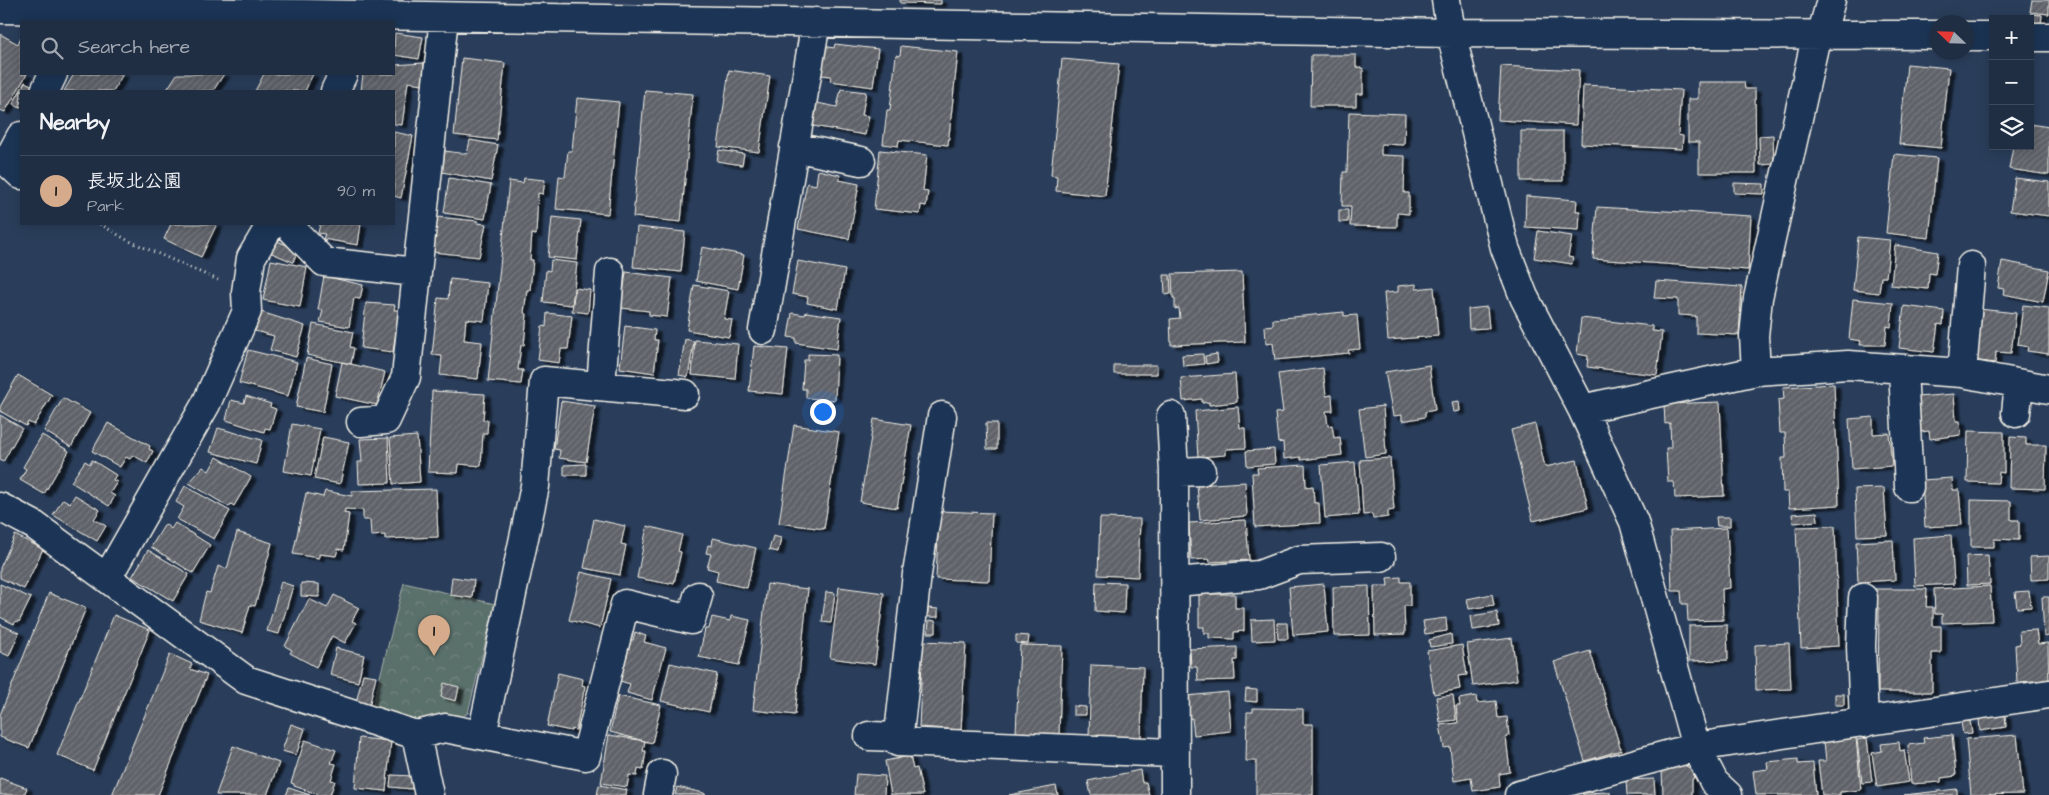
<!DOCTYPE html>
<meta charset="utf-8">
<style>
body{margin:0;font-family:"Architects Daughter","Klee One",sans-serif;background:#28364b;color:#f1f3f6}
.controls{position:absolute;right:15px;top:15px;display:grid;overflow:hidden;border-radius:0px;box-shadow:0 2px 12px #0003}
.controls button{width:45px;height:45px;display:grid;place-items:center;padding:0;border:0;border-bottom:1px solid #3d4a5d;background:#202e44;color:#f1f3f6;font:25px sans-serif}
.compass{position:absolute;left:1929px;top:15px;width:45px;height:45px;border-radius:50%;background:#202e44;box-shadow:0 2px 12px #0003;rotate:293deg}
.you{position:absolute;left:822px;top:411px;width:18px;height:18px;margin:-12px;border:4px solid #fff;border-radius:50%;background:#1a73e8;box-shadow:0 0 0 8px #1a73e833}
.badge{display:grid;place-items:center;width:32px;height:32px;border-radius:50%;background:#d6ab8b;color:#111;font-size:16px;font-weight:700}
.pin{position:absolute;translate:-50% -41px;filter:drop-shadow(0 1px 2px #0008)}
.pin::after{content:'';position:absolute;top:26px;width:18px;height:15px;background:inherit;clip-path:polygon(0 0,100% 0,50% 100%)}
.list{margin:0;padding:0;list-style:none}
h2{display:flex;justify-content:space-between;align-items:center;height:65px;margin:0;padding:0 20px;font-size:21px}
h2 small{font-size:16px;font-weight:400;color:#a2a8b2}
.list li{display:grid;grid-template-columns:32px 1fr auto;gap:15px;align-items:center;box-sizing:border-box;height:70px;padding:0 20px;border-top:1px solid #3d4a5d}
.list b{display:block;font-size:19px;white-space:nowrap}
.list p{margin:0;font-size:16px;white-space:nowrap;color:#a2a8b2}
.list em{font-size:16px;font-style:normal;color:#a2a8b2}
.icon{flex:none;width:28px;height:28px;fill:none;stroke:currentColor;stroke-width:2;stroke-linecap:round;stroke-linejoin:round}
.map{position:relative;flex:none;width:2049px;height:795px;overflow:hidden}
.search{position:absolute;background:#202e44;box-shadow:0 2px 12px #0003;left:20px;top:20px;width:375px;height:55px;display:flex;align-items:center;gap:12px;box-sizing:border-box;padding:0 18px;border-radius:0px;color:#a2a8b2;font-size:19px}
.panel{position:absolute;background:#202e44;box-shadow:0 2px 12px #0003;left:20px;top:90px;width:375px;height:135px;border-radius:0px}
.map>svg:first-child{display:block}
</style>
<div class="map">
<svg width="2049" height="795" viewBox="0 0 2049 795">
<defs>
<pattern id="park-crowns" width="20" height="18" patternUnits="userSpaceOnUse" patternTransform="scale(1.25)"><rect width="20" height="18" fill="#5a6f6b"/><path d="M2 6a3 3 0 1 1 6 0M12 15a3 3 0 1 1 6 0" fill="none" stroke="#728480"/></pattern>
<pattern id="building-hatch" width="6" height="6" patternUnits="userSpaceOnUse" patternTransform="scale(1.25)"><rect width="6" height="6" fill="#5e6269"/><path d="M-1 1l2-2M0 6l6-6M5 7l2-2" fill="none" stroke="#76797e"/></pattern>
<filter id="shadow"><feDropShadow dx="5.5" dy="3" stdDeviation="1" flood-color="#0009"/></filter>
</defs>
<rect width="100%" height="100%" fill="#2a3e5b"/>
<filter id="ink" filterUnits="userSpaceOnUse"><feTurbulence type="fractalNoise" baseFrequency=".02" numOctaves="2"/><feDisplacementMap in="SourceGraphic" scale="10" xChannelSelector="R" yChannelSelector="G"/><feConvolveMatrix kernelMatrix="1 2 1 2 8 2 1 2 1" color-interpolation-filters="sRGB"/></filter>
<g filter="url(#ink)">
<path fill="url(#park-crowns)" stroke="#a7b0aa" d="M404,583L495,604L468,713C442,733 400,716 372,708Z"/>
<path fill="url(#building-hatch)" stroke="#f4f1e8" filter="url(#shadow)" d="M900,0H941V4L900,3Z
M2032,0H2049V14L2030,12Z
M2030,14L2042,15L2041,25L2030,24Z
M395,33L423,37L419,59L394,55Z
M0,34L18,44L21,37V74H27L5,112L0,110Z
M835,44L878,49L873,87L830,81L831,76L821,75L824,46L834,48Z
M901,46L958,52L948,145L899,140L898,146L883,144L887,110H890L896,55L900,56Z
M1311,55H1356V67L1363,68V94H1356V106H1310Z
M462,58L505,63L497,140L454,135Z
M1062,59L1119,64L1105,196L1056,191L1057,176L1051,175Z
M424,63L423,84L408,82L402,125L394,124V91H361L363,74H394V65Z
M1907,64L1949,68L1941,148L1899,144Z
M1501,66L1579,70L1576,125L1498,120Z
M729,70L770,76L759,152L718,147Z
M74,74H123L113,91H64Z
M177,74H224L213,91H166Z
M264,74H313L305,91H255Z
M25,82L33,86L30,91H21L20,108L13,104Z
M1698,82H1744L1745,89H1755L1756,173H1699V142H1688V99H1698Z
M1583,85L1681,90L1678,135L1683,136L1682,149L1581,144Z
M841,89L866,92L862,115L869,116L865,135L813,126L817,103L837,107Z
M645,90L693,94L681,222L633,217Z
M577,98L619,102L608,214L556,209L559,176L565,177L568,151H572Z
M1349,112L1405,114L1404,145L1381,144V155L1405,156L1404,193H1409V214L1397,213V227L1350,226L1351,206H1342L1343,172H1347Z
M2030,124L2049,127V175L2009,169L2013,146H2030Z
M1521,131H1563V181H1521Z
M394,132L413,136L401,198L394,196Z
M1773,135L1774,164L1760,165L1759,136Z
M470,140L498,145L491,181L442,172L445,151L467,154Z
M719,150L744,154L742,165L717,161Z
M880,150L927,155L923,191L928,192L926,206L921,205L920,214L874,209Z
M1894,154L1937,158L1929,238L1886,233Z
M818,170L840,175L839,180L859,184L849,239L798,229L807,183L816,185Z
M449,178L491,185L485,219L444,213Z
M524,178L545,180L543,194L538,193L536,235L532,234L530,260H533L530,290H527L524,313L527,314L524,345H521L518,370H523L521,384L488,381L509,181L523,183Z
M2015,178L2049,182V216L2010,211Z
M1734,183L1764,184V194L1734,193Z
M1526,196L1577,200L1576,211H1580L1579,230L1525,227Z
M1597,207L1751,216L1748,270L1593,259Z
M1339,210H1348V222H1339Z
M437,217L478,221L477,223L486,224L479,257L433,252Z
M552,217L581,220L577,260L548,257Z
M171,224H217L201,257L164,239Z
M320,224H361L358,245L323,239L325,234L318,233Z
M637,227L685,232L681,272L633,267Z
M1538,231L1572,236L1568,257L1573,258L1572,264L1534,258Z
M1858,237L1890,240L1886,277H1881L1879,293L1853,290Z
M273,239L298,250L293,262L267,251Z
M1895,245L1938,252L1935,274L1929,273L1928,289L1891,285Z
M702,247L744,255L738,289L696,281Z
M271,260L307,267L300,307L263,300Z
M551,260L577,263L572,305L543,302L546,270L550,271Z
M798,261L845,270L838,309L807,303L808,297L792,294Z
M2002,261L2049,270L2043,302L2003,294L2004,289L1998,288Z
M626,272L672,278L667,317L649,315V311L621,308Z
M1242,272L1245,342L1171,345L1170,319L1180,318L1179,308L1175,309V298H1173L1172,274Z
M1164,275H1170L1171,294L1165,295Z
M324,276L363,285L360,299L354,298L349,327L320,322L323,310H318Z
M450,279L488,283L484,321L466,319L464,340L482,342L478,379L440,375L442,356L432,355L438,298L448,299Z
M1656,281L1742,287L1739,335L1696,333V316L1678,315V299L1654,298Z
M1416,284V289L1434,287L1438,336L1388,340L1384,293L1398,292V286Z
M694,285L729,291L724,319L732,320L729,337L687,330Z
M575,288L590,290L588,313L572,311Z
M1853,299L1893,303L1891,327L1887,326L1885,345H1860L1861,341L1849,339Z
M366,303L395,305L394,310H399L393,352L361,348Z
M2023,305L2049,308V354L2027,351L2028,347L2018,345Z
M1904,306L1944,311L1943,325L1938,324L1934,352L1899,348Z
M1487,307L1489,328L1469,329L1468,309Z
M1979,309L2016,313L2011,353L1996,352L1995,363L1973,360Z
M261,312L305,326L296,357L270,350L274,336L255,331Z
M806,312L841,317L837,349L796,343V338L788,337L792,313L805,315Z
M1344,312V316L1357,315L1360,349L1348,350L1349,353L1275,360L1273,343L1266,344L1265,326L1273,325V319Z
M547,313L572,316L568,349H561L559,363L538,360L542,326L546,327Z
M1581,318L1652,326V331L1662,332L1657,375L1587,367L1588,356L1577,354Z
M313,324L353,332L350,347L354,348L351,364L307,355Z
M625,326L655,330L654,340H658L654,373L620,368Z
M685,339L694,341L688,377L679,375Z
M695,340L738,344L735,379L692,375Z
M754,346L788,349L783,394L749,391Z
M248,350L297,362L288,396L239,383Z
M808,354L837,355L835,400L806,398V389H802L804,360H808Z
M1203,354L1204,364L1183,366L1182,355Z
M1217,354L1218,362L1206,364L1205,356Z
M306,358L332,364L323,412L296,407Z
M342,362L385,372L377,405L335,396Z
M1114,365H1157V374H1114Z
M1429,365L1435,410L1425,412V417L1402,421V415L1393,416L1385,372Z
M1323,368L1326,396L1332,395L1333,411H1326L1328,426L1332,425L1334,438L1340,437L1342,455L1301,460V457L1284,459L1283,442L1278,443L1275,413L1283,412L1278,374Z
M1235,374L1237,402L1209,405V402L1202,403V399L1183,401L1181,378Z
M18,375L52,395L34,425L28,422L26,426L0,411V407Z
M1834,384L1839,505L1789,508L1788,492H1783L1782,458H1786L1785,433H1780L1778,400L1784,399L1783,387Z
M432,391L485,394L483,420H488L487,433H483L481,466L459,464L458,473L428,472Z
M1954,394L1956,421H1960L1961,435L1930,439L1929,431L1921,432L1917,397Z
M246,396L271,404L270,407L276,409L270,429L265,428L264,432L226,420L231,400L244,403Z
M63,398L90,413L71,447L44,431Z
M561,401L595,406L586,462L559,458L560,450L554,449Z
M1459,401L1460,411L1454,412L1452,402Z
M1720,402L1724,496L1675,498L1674,482H1668L1666,448H1671L1670,423L1665,424L1664,404Z
M1383,406L1386,454L1365,457L1359,409Z
M1238,407L1240,428H1245L1246,448L1226,449V455L1198,457L1195,411Z
M0,415L22,428L3,462L0,460Z
M1873,417V434L1889,433L1892,466L1852,469L1849,419Z
M874,419L911,425L897,508L860,502Z
M108,423L150,446L149,449L153,451L147,463L133,455L130,459L126,457L120,467L92,451Z
M986,423H997V449H987Z
M292,424L320,429L311,476L284,471Z
M1535,424L1545,467L1577,460L1588,508L1533,521L1511,430Z
M794,425L839,432L824,529L779,523Z
M218,428L262,440L256,464L210,452Z
M1968,431L2004,432V473L1999,472L1998,483L1967,482Z
M42,435L69,451L44,494L20,480L26,469L23,467Z
M417,436L420,482L393,484L390,438Z
M323,437L349,442L340,484L314,479Z
M2010,437L2026,438V445H2046L2045,489L2009,488Z
M388,438L390,483L359,484L358,462H362L360,439Z
M1274,449L1275,464L1247,466L1246,451Z
M217,457L251,477L234,506L231,504L229,507L189,483L203,467L209,471Z
M1390,458L1394,510L1388,511V517L1373,519L1372,514L1363,515L1360,460Z
M92,460L116,475L113,480L117,482L110,493L115,496L109,506L71,482L85,461L90,464Z
M1355,462L1359,515L1325,518L1321,465Z
M586,464V475H564V465Z
M1305,465L1306,487L1313,486L1314,503H1319L1320,523L1255,527L1252,473H1258L1257,468Z
M1952,478L1953,490H1959L1962,525L1925,527L1922,480Z
M1245,482L1247,516L1200,520L1197,485Z
M185,486L230,511L214,539L177,519L184,507L176,502Z
M1884,488L1887,535L1857,536L1855,489Z
M436,489L438,537L385,539V535L371,536L370,520H363V510L345,509L344,513L349,514L344,550L338,549L336,556L319,554V558L293,554L306,493L323,497L325,491L352,496V491Z
M75,495L100,510L94,519L106,526L97,541L53,515L63,499L70,503Z
M1971,500L2011,501V520H2019V540L1994,539V547H1971Z
M939,511L992,513L989,581L936,579Z
M1817,512L1818,521L1793,523L1792,514Z
M1716,517H1730V526H1717Z
M1100,518L1140,519L1138,577L1098,575Z
M594,519L625,526L621,544L626,545L620,575L584,568Z
M1246,520L1249,560L1210,562L1209,559L1191,560L1189,523Z
M175,523L210,545L193,573L151,547L165,524L171,529Z
M647,526L682,535L678,551L681,552L674,583L670,582V584L637,578Z
M1835,526L1839,646L1801,648L1796,527Z
M1727,528L1730,588L1722,589L1723,620L1688,621L1687,604H1682L1681,591H1672L1670,531Z
M237,532L272,543L255,606L250,605L242,633L199,620L206,592L210,593L218,566L227,569Z
M15,535L43,549L24,589L0,578V568Z
M1951,535L1954,584L1915,586L1913,538Z
M773,536L781,538L778,552L769,550Z
M713,538L756,548L747,588L716,581L718,571L707,568L711,554L706,553L708,545L712,546Z
M1893,540L1895,580L1858,582L1856,542Z
M148,550L189,574L173,601L132,577Z
M1988,555L1990,584L1967,585L1966,556Z
M2049,556V579L2031,580L2030,557Z
M581,572L611,579L600,628L569,620Z
M452,577L474,580L472,598L450,595Z
M1401,577V582H1410V606H1404L1405,634L1375,635L1374,586H1388L1387,578Z
M281,582L293,586L279,634L267,631Z
M1096,582L1125,583L1124,613L1095,611Z
M301,583L319,584V597L301,596Z
M0,584L31,598L19,622L17,621L14,624L0,617Z
M767,584L808,589L795,715L753,710Z
M1324,584L1328,632L1293,635L1289,587Z
M1369,586L1370,635L1334,636L1333,587Z
M1990,586L1992,621L1942,623V614H1935L1934,589Z
M839,587L884,593L875,664L830,658Z
M1875,589H1927L1926,607H1933V626H1941V653H1932V692H1878L1879,608H1875Z
M2029,591L2031,607L2017,608L2015,592Z
M826,592L835,593L831,623L822,622Z
M49,593L86,608L29,748L0,737V715Z
M1199,594H1235V608H1244V631L1234,632V639L1209,638V633H1204V627H1199Z
M1492,594L1494,605L1469,609L1467,599Z
M334,595L359,608L352,621L356,623L345,643L332,636L316,667L290,653L292,650L285,646L309,599L327,608Z
M2042,597H2049V636L2044,637Z
M928,608L938,609V617H928Z
M1497,612L1499,626L1473,630L1471,616Z
M114,615L150,630L93,770L57,755Z
M731,616L750,620L739,665L699,657L705,629H709L712,617L730,621Z
M1446,618L1447,631L1425,634L1423,621Z
M1274,619L1275,640L1252,641L1251,620Z
M929,620L936,621V633H928Z
M1277,623H1287L1288,639H1278Z
M0,624L19,633L9,656L0,652Z
M1727,625L1728,660L1689,661V626Z
M2036,630L2038,644L2048,643L2049,680L2017,682L2015,645L2020,644L2019,631Z
M635,632L646,636L644,642L666,648L652,700L627,693L630,684L620,681L631,640H633Z
M1451,634L1452,644L1430,647L1429,640Z
M1016,635L1029,636L1028,644L1016,643Z
M1512,638L1517,680L1473,686L1467,644Z
M923,641L966,643L961,730L919,727Z
M1789,643L1791,689L1756,690L1755,645Z
M1020,645L1062,646L1059,735L1016,733Z
M1462,645L1467,675L1458,676L1460,689L1434,694L1427,651Z
M1237,647V660H1234L1235,680L1198,681L1197,667H1191L1190,649Z
M336,648L364,655L358,682L330,675Z
M1590,651L1621,750L1585,761L1554,662Z
M170,654L192,664L190,669L207,675L158,795H112Z
M670,663L717,674L709,712L661,701Z
M1091,665L1143,667L1141,739L1089,737Z
M558,673L583,679L582,685L585,686L576,730L572,729L571,731L547,726Z
M363,674L376,676L369,707L356,703Z
M444,683L459,687L456,701L441,697Z
M1246,689L1257,690V702L1245,701Z
M1228,692L1231,731L1194,735L1192,718L1188,719L1186,696Z
M1835,694H1844V705H1835Z
M1453,695L1456,720L1440,722L1436,697Z
M618,696L661,705L652,743L610,732Z
M1476,696L1477,703L1496,701L1498,718L1507,717L1509,736L1506,737L1510,772L1499,774L1500,787L1473,791L1471,778L1454,781L1450,747L1444,748L1440,725L1458,723L1456,706H1460L1459,699Z
M1073,706L1086,707V715H1073Z
M1253,708L1303,709V724H1313V795H1256V761H1246L1247,712H1253Z
M2005,715L2006,727L1980,731L1979,718Z
M1970,721L1972,733L1963,734L1961,722Z
M291,724L305,729L296,755L282,751Z
M609,735L645,741L643,751H646L643,770L638,769L637,776L629,775L627,787L601,783Z
M1952,735L1956,776L1941,778V782L1911,784L1908,745L1924,743L1923,738Z
M2017,735L2023,794L1971,795L1966,739Z
M359,738L391,741L386,791L355,788Z
M1856,738L1861,790L1840,792V795H1822L1818,761H1826L1824,741Z
M1867,738L1872,782L1862,783L1857,740Z
M305,740L336,750L331,763L336,764L331,780L335,781L330,795H320L294,786V784L291,783Z
M1899,742L1900,751L1904,750L1909,782L1877,787L1872,753L1882,751L1881,744Z
M233,746L279,763L267,795H216Z
M910,756L913,769L917,768L923,795H891L885,761Z
M1798,759V764L1813,763L1816,795H1756L1753,771L1768,769L1767,762Z
M1683,764L1691,769L1694,778L1692,779V795H1663L1662,770Z
M1140,770L1142,783L1146,782L1149,795H1091L1088,781Z
M856,774L885,776L884,795H854Z
M391,775L413,776L412,789L390,787Z
M0,778L27,788L24,795H0Z
M1654,779L1655,795H1627L1626,780Z
M599,785L627,790L626,795H597Z
M1056,786L1058,795H1009Z
M677,787L704,793L706,795H675Z
M289,788L310,795H286Z
M1957,789V795H1904Z
M1610,792V795H1583L1582,793Z"/>
<g fill="none" stroke-linecap="round" stroke-linejoin="round">
<g stroke="#f4f1e8" stroke-width="31">
<path id="minor" d="M1446,0L1451,33L1505,248L1524,297L1582,409L1634,522L1696,747L1519,795
M0,9L1451,33L1936,35
M1822,33L1831,0
M1966,36H1993
M2030,37H2049
M45,91L53,74
M335,91L343,74
M21,136L7,162L21,175
M794,147L861,161
M287,224L324,262L416,272
M763,330L816,22
M1903,369L1909,487
M1756,371L1754,336L1758,298L1817,33
M1962,373L1971,266
M601,385L610,272
M1582,409L1756,371L1848,365L1962,373L2049,389
M2016,413L2019,384
M942,416L917,574L898,742L1173,753
M1171,416L1174,472L1175,795
M361,422L386,420L406,377L444,17
M1174,472L1201,471
M0,507L34,525L246,680L416,735L429,795
M107,578L206,404L247,311L246,292L251,258L271,224
M1175,582L1259,575L1299,560L1381,557
M1863,598L1861,646L1864,723
M416,735L445,728L586,756L625,604L691,620L698,596
M482,735L535,486L544,381L685,394
M869,736L899,737
M658,795L662,774
M1728,795L1714,782L1696,747L2049,694"/>
</g>
<path stroke="#f4f1e8" stroke-width="3" stroke-dasharray="1 4" stroke-linecap="butt" d="M100,224L127,240L218,280"/>
<use href="#minor" stroke="#1d3557" stroke-width="28"/>
</g>
</g>
</svg>
<div class="controls">
<button>+</button>
<button>−</button>
<button><svg class="icon" aria-label="layers" viewBox="0 0 24 24"><path d="M12 4l9 5-9 5-9-5zM3 14l9 5 9-5"/></svg></button>
</div>
<svg class="compass" viewBox="-18 -18 36 36"><path d="M0-13l5 13h-10z" fill="#e53935"/><path d="M0 13l5-13h-10z" fill="#a2a8b2"/></svg>
<div class="you"></div>
<div class="pin badge" style="left:434px;top:656px">1</div>
<div class="search"><svg class="icon" aria-label="search" viewBox="0 0 24 24"><circle cx="10" cy="10" r="6"/><path d="M15 15l6 6"/></svg>Search here</div>
<section class="panel">
<h2>Nearby<small></small></h2>
<ul class="list">
<li><span class="badge">1</span><div><b>長坂北公園</b><p>Park</p></div><em>90 m</em></li>
</ul>
</section>
</div>
